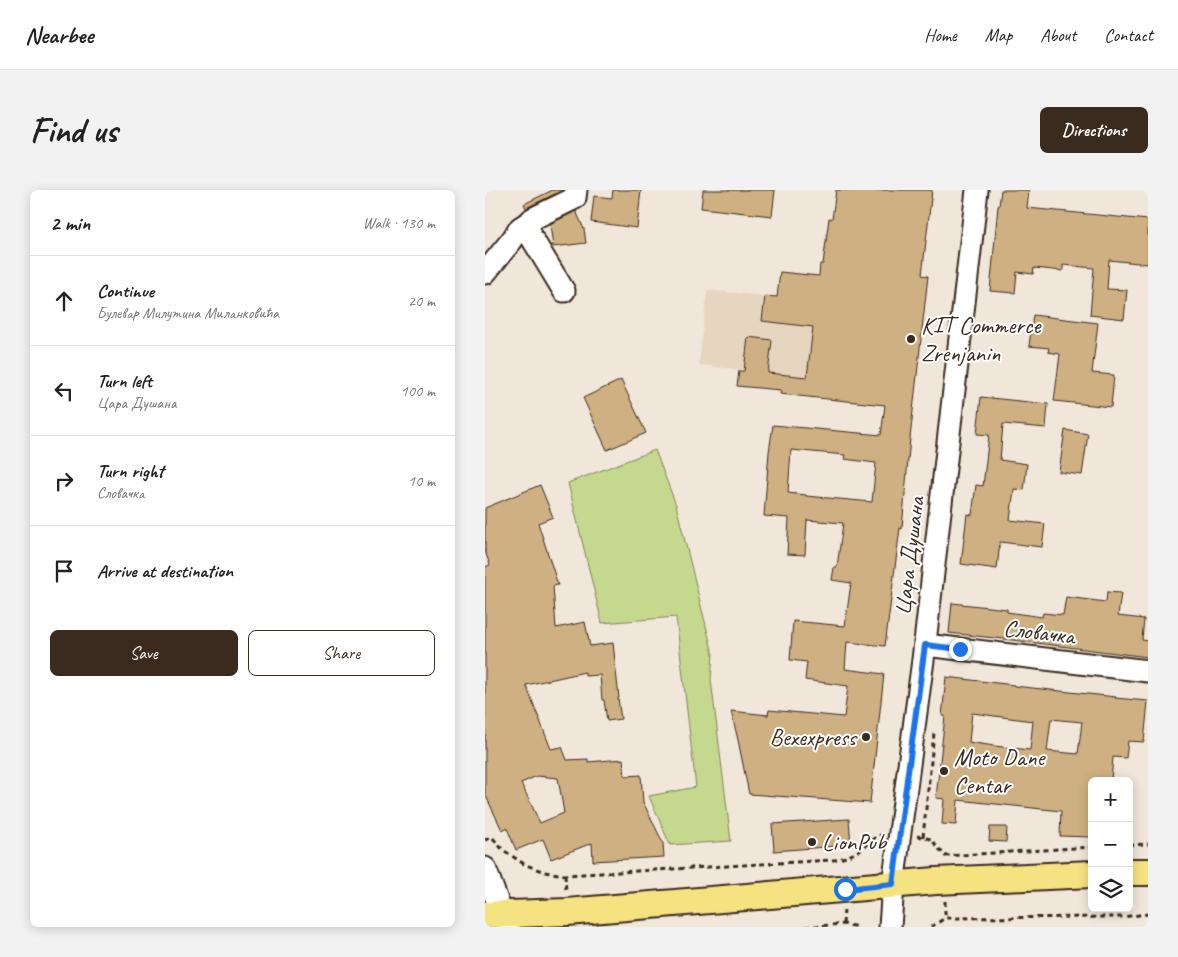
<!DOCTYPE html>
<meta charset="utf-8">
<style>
body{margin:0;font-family:Caveat,sans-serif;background:#f2f2f2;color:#222}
.controls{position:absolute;right:15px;bottom:15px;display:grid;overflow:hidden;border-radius:8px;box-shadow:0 2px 12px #0003}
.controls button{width:45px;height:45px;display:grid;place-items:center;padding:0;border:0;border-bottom:1px solid #e0e0e0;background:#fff;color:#222;font:25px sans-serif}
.stop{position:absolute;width:15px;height:15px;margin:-11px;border:4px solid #1a73e8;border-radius:50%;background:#fff}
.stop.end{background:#1a73e8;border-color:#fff;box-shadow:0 1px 5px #0008}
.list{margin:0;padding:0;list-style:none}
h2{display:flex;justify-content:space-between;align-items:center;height:65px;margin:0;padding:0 20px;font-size:21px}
h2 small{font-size:16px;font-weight:400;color:#767676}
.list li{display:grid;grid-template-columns:32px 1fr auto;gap:15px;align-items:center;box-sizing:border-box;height:90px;padding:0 20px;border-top:1px solid #e0e0e0}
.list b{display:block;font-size:19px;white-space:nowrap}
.list p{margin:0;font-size:16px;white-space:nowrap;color:#767676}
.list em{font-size:16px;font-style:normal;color:#767676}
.actions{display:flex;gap:10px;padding:15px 20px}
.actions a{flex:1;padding:11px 0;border:1px solid #3b2a1e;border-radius:8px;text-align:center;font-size:18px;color:#3b2a1e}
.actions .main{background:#3b2a1e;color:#fff}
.icon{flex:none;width:28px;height:28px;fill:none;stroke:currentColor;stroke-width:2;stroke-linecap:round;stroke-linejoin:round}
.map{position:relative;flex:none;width:663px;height:737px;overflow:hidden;border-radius:8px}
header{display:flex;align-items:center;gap:30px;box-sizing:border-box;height:70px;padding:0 25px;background:#fff;border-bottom:1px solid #e0e0e0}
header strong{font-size:24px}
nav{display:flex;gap:28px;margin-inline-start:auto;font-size:18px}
.intro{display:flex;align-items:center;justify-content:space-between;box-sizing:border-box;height:120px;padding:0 30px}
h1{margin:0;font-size:35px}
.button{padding:12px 22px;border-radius:8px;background:#3b2a1e;color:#fff;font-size:18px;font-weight:700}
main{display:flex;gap:30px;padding:0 30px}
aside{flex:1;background:#fff;border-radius:8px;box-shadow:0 2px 12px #0003}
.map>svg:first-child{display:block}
</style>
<header>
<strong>Nearbee</strong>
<nav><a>Home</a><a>Map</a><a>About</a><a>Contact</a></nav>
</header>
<div class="intro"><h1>Find us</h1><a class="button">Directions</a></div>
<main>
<aside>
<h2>2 min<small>Walk · 130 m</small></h2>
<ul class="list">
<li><svg class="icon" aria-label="ahead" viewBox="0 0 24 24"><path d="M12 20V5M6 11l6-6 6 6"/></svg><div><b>Continue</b><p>Булевар Милутина Миланковића</p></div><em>20 m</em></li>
<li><svg class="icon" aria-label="left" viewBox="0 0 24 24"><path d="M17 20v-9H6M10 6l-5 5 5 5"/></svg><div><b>Turn left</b><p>Цара Душана</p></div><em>100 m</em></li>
<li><svg class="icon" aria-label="right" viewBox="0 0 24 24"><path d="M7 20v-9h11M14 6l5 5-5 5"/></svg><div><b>Turn right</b><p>Словачка</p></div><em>10 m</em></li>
<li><svg class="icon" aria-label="arrive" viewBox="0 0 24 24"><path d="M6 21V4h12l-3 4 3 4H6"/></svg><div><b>Arrive at destination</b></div></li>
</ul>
<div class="actions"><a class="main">Save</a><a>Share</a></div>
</aside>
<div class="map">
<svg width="663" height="737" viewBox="0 0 663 737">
<rect width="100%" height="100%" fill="#f0e7da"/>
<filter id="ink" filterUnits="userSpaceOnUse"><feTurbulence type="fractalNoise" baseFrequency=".02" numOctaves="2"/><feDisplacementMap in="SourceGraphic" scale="10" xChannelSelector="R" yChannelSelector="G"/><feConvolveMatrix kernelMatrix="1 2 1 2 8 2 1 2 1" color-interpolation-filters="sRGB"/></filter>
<g filter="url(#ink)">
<path fill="#e6d6c0" d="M222,100L279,106L277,131L404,146L322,187L214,175Z"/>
<path fill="#c4d98e" stroke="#808256" d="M170,260L191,315L228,464L226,490L246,651L185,655L164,606L211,597L191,427L117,433L83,293Z"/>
<path fill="#ceb082" stroke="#3b2a1e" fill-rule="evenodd" d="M68,0H78L41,18L39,14Z
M128,0H156L152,38L106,32L109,6L127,8Z
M218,0H290L287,26L216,18Z
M351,0H447L437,85L443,86L425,248L419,315L417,339L415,338L400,456L362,452L360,479L399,484L385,613L264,604L253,550L246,521L283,525L284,520L359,527L363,496L320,490L322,472L305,470L308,431L360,436L366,393L347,390L349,377H352L358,333L322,330L320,365L302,364L304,328L279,326L284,262L288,235L396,245L400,215L295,204L296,200L252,196L254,181H259L263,147L287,150L283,183L322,187L328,137L277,131L280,106L292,107L295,82L334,86L335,74H338L344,28L347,29ZM306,260L360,265L359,269L391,273L387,312L321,306V305L303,303Z
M516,0H544L542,18L663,30V74L624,70L622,99L642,100L639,129L605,125L609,78L578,75V81L549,78L548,84L532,82L530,103L505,101L513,16H514Z
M91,21L99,39L101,53L68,57L65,34Z
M548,125L613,133L607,183L629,185L626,217L569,211L575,164L563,162L564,158L544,156Z
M136,190L161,243L122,260L98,208Z
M496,207L563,214L561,238L518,234L515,270L542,274L539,300L529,299L525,330L560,334L557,357L515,352L512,379L476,374L482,324L487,325L491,295L498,296L504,245L492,244Z
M580,240L603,244L597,285L574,282Z
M55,295L68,327L53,333L73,395L68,396L71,438L100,432L105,456L128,453L134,508H133L136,529L122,531L119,510H117L115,485L100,486V482L41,495L66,559L77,557L82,570L103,569V572L138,569L140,586L156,585L158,612L178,653L179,667L108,671L107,653L66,669L58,649L31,660L22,638L17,640L0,604V377L5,375L0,361V318ZM52,586L73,588L79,623L55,633L36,593Z
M622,402L636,403L633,426L659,429L657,450L663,451V467L519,449L464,443L467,413L522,419V422L557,427L558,423L578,425L581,407L621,412Z
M461,487L529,495V496L622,506L631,507L630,508L663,511L659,552L643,551L641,568L628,567L626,591H607V647L575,646L576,621L473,610L471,635L457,634L459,609L451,608L460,526H457ZM487,523L548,531L545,560L509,556L484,552ZM566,529L597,532L593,564L562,561Z
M364,629L366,655L289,661L287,634Z
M505,637H522L521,652L504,651Z"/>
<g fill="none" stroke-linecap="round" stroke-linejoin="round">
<g stroke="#3b2a1e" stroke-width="25">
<path id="minor" d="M0,83L27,50L35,38L44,32
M79,101L45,45C44,39 43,34 47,29L90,8L91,0
M440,455L663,481
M0,678L17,724L24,737
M405,737L408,695L438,470L492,0"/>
</g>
<g stroke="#3b2a1e" stroke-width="30">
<path id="major" d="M644,682H663
M0,725L82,722L451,691L607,684"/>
</g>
<path stroke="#3b2a1e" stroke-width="3" stroke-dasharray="5 4" stroke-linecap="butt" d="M432,646L446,649L460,666L607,657
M438,647L449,543
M0,650L7,647L18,660L39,674L59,682L80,685L349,670C359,668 368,665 376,659C383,654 387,648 396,645
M644,655L663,654
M80,685L81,702
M460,711V728
M358,734L359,719
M320,737L358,734L373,737
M446,737L460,728L636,727L663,724"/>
<use href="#minor" stroke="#fff" stroke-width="21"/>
<use href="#major" stroke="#f5e382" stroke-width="26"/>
</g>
</g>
<g fill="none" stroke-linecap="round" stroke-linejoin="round" filter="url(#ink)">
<path stroke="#1a73e8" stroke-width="6" d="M360,699L408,694L440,455L475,459"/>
</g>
<g fill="#3b2a1e" stroke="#fff" stroke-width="2">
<circle cx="426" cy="149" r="5"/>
<circle cx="381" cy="547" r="5"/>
<circle cx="459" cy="581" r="5"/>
<circle cx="327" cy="652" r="5"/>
</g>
<g text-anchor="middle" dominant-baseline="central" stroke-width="4" stroke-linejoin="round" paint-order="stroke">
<g font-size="24" fill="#3b2a1e" stroke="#fff" text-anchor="start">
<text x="436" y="135">KIT Commerce<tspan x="436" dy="28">Zrenjanin</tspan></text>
<text x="371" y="547" text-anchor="end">Bexexpress</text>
<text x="469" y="567">Moto Dane<tspan x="469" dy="28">Centar</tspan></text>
<text x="337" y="652">LionPub</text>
</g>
<g font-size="24" fill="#3b2a1e" stroke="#fff">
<text transform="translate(424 366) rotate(-83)">Цара Душана</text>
<text transform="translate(554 442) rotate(7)">Словачка</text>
</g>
</g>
</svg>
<div class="controls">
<button>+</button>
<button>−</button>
<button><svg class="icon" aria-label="layers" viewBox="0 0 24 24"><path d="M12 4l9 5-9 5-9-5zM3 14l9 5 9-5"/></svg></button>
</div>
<div class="stop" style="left:360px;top:699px"></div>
<div class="stop end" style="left:475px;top:459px"></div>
</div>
</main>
